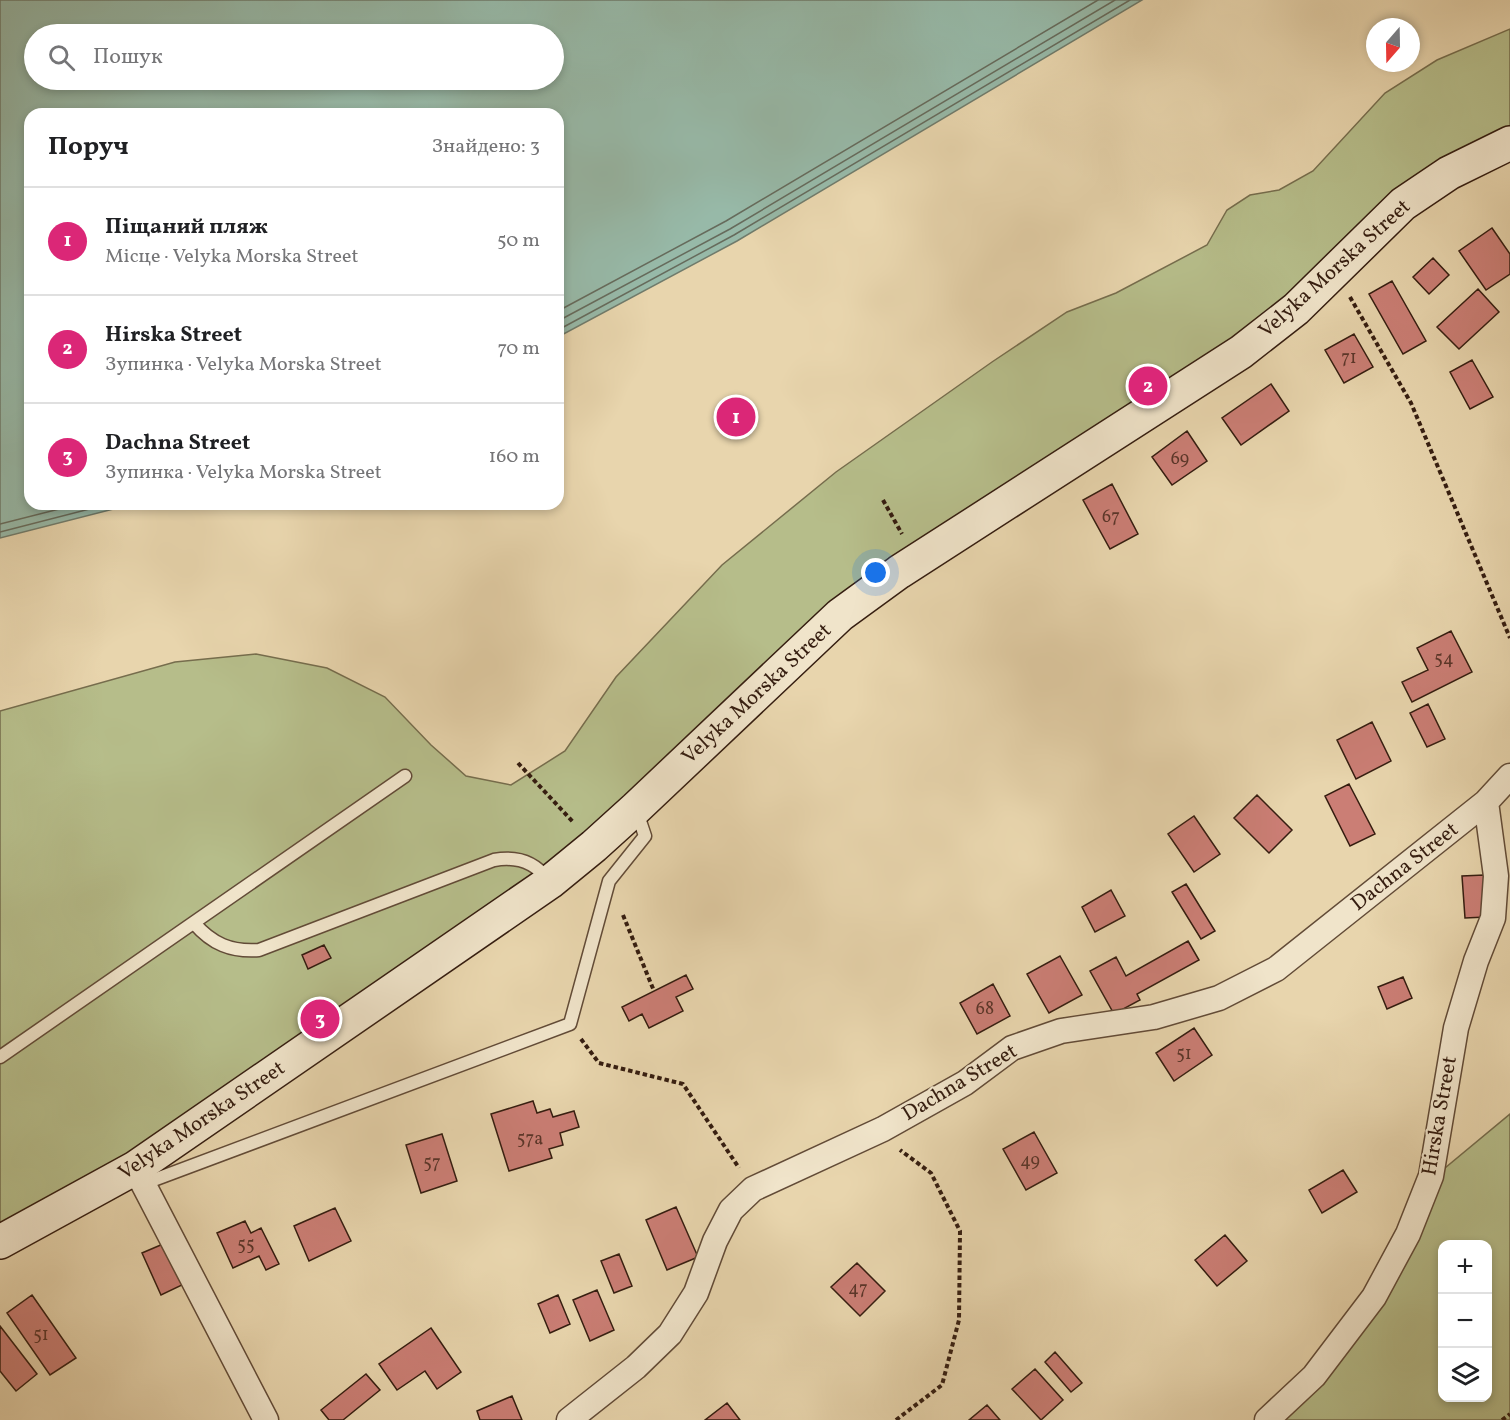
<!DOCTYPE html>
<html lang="uk">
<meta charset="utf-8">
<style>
body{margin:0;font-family:Vollkorn,serif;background:#f6f6f6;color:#202124}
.controls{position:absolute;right:18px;bottom:18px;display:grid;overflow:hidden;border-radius:12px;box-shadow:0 3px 9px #0003}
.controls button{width:54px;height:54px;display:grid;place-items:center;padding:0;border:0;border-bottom:2px solid #e0e0e0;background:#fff;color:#202124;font:30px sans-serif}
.compass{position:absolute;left:1366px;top:18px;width:54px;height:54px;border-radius:50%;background:#fff;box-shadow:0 3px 9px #0003;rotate:200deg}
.you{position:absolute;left:876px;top:573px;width:21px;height:21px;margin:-15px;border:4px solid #fff;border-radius:50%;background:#1a73e8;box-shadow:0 0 0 9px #1a73e833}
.badge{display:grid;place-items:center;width:39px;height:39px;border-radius:50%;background:#db2777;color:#fff;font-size:20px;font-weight:700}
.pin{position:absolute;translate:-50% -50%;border:3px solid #fff;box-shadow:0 2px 6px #0006}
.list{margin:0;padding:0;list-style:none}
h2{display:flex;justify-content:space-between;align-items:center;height:78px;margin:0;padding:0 24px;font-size:26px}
h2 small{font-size:20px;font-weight:400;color:#757577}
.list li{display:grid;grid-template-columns:39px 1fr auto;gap:18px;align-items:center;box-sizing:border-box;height:108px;padding:0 24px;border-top:2px solid #e0e0e0}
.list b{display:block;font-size:22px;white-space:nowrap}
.list p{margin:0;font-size:20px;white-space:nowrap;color:#757577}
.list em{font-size:20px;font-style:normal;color:#757577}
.icon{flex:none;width:33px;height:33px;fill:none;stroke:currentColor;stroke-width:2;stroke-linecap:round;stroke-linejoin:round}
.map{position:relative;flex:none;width:1510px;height:1420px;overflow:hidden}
.search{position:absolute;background:#fff;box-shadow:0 3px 9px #0003;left:24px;top:24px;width:540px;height:66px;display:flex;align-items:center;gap:15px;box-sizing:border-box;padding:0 21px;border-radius:33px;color:#757577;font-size:22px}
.panel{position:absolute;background:#fff;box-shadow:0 3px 9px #0003;left:24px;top:108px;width:540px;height:402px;border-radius:18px}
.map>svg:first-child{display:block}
</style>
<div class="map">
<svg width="1510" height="1420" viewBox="0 0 1510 1420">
<rect width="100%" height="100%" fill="#e8d5ad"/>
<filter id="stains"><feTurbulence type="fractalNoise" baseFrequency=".00333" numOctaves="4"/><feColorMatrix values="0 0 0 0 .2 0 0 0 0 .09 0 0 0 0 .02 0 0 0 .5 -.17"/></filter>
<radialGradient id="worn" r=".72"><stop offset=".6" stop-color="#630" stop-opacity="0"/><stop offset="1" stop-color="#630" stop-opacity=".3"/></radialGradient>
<path fill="#b6bd8a" stroke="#766d4d" stroke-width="1.5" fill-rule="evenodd" d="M1510,29V143L1335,269L899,572L636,808L0,1242V711L175,662L256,654L327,668L385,697L431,745L466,776L511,785L565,751L616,677L722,565L836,472L992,362L1067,312L1116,293L1207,245L1227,210L1250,195L1279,190L1313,171L1385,93L1437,60Z
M1510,1114V1420H1274L1316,1381L1439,1173ZM1442,1244H1488V1398H1442Z"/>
<path fill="#97b9a8" stroke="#707b6b" stroke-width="1.5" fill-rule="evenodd" d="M0,0H1142L737,241L558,337V114H30V504H133L0,538ZM34,34H554V80H34Z"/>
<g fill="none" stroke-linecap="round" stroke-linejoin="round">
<path stroke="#666b5c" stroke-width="1.5" d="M558,311L726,221L1098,0
M558,321L730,229L1115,0
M558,330L734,235L1130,0
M0,524L79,504
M0,532L109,504"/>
</g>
<path fill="#cb7e75" stroke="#351d10" stroke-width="1.5" d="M1492,228L1510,254V274L1486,290L1459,251Z
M1433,258L1449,275L1429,294L1413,277Z
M1392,281L1426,341L1403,354L1369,294Z
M1478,289L1499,312L1459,349L1437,327Z
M1354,334L1373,367L1344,383L1325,350Z
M1472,360L1493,397L1470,409L1450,372Z
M1271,384L1289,411L1241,445L1222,418Z
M1187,431L1207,461L1172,485L1152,457Z
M1112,484L1138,534L1110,549L1083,500Z
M1451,631L1472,672L1412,702L1402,682L1428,670L1417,648Z
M1428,704L1445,739L1427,747L1410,713Z
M1372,722L1391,761L1356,779L1337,740Z
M1349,784L1375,834L1350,846L1325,796Z
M1257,795L1292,830L1269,853L1234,818Z
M1194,816L1220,854L1194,872L1168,834Z
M1484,875L1486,917L1465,918L1462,876Z
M1186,884L1215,931L1201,939L1172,892Z
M1111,890L1125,916L1095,932L1082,907Z
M1188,941L1199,960L1137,994L1140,1000L1114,1014L1090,971L1116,957L1126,976Z
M324,945L331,958L308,969L302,955Z
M1060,956L1082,995L1049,1013L1027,974Z
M686,975L693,989L676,997L683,1011L649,1028L642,1014L629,1021L622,1007Z
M1403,977L1412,998L1387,1009L1378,987Z
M993,984L1010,1016L977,1034L960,1003Z
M1194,1028L1212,1055L1174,1081L1156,1053Z
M533,1101L537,1113L550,1109L553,1117L574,1111L579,1127L560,1133L563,1145L549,1149L552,1158L509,1171L491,1114Z
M1034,1132L1057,1173L1026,1190L1003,1149Z
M442,1134L457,1181L421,1193L406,1145Z
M1343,1170L1357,1192L1322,1213L1309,1190Z
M676,1207L698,1257L667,1270L646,1220Z
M335,1208L351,1241L309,1261L294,1226Z
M245,1221L251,1233L261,1228L279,1264L266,1270L259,1256L233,1268L217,1233Z
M1225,1235L1247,1261L1217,1286L1195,1260Z
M163,1244L182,1285L161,1295L142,1253Z
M619,1254L632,1286L614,1293L601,1261Z
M857,1263L885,1291L860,1316L831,1287Z
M597,1290L614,1330L590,1341L573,1300Z
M32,1295L76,1358L50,1375L7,1313Z
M558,1295L570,1324L550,1333L538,1304Z
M0,1326L37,1374L16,1391L0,1371Z
M431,1328L461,1372L437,1389L425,1371L397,1390L379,1364Z
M1055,1352L1082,1383L1071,1392L1045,1362Z
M1035,1369L1063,1400L1041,1420L1012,1389Z
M366,1374L380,1390L343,1420H329L321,1410Z
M512,1396L522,1420H480L477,1411Z
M727,1403L740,1420H705Z
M987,1405L1000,1420H969Z"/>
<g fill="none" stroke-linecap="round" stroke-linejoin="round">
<g stroke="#624b37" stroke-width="15">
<path id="lane" d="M194,923C212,944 231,952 259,950L494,860C516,856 535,862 548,880
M0,1057L405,776
M143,1184L570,1024L609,881L645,836L637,812"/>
</g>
<g stroke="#624b37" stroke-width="27">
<path id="street" d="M135,1168L266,1420
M569,1420L636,1367L670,1334L696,1293L715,1241L731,1210L753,1189L883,1129L965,1083L1012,1048L1061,1031L1154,1017L1219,998L1276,969L1486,802L1510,776
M1267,1420L1314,1376L1374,1297L1408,1234L1431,1176L1456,1028L1476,961L1493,918L1496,876L1486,802"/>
</g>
<g stroke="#351d10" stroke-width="36">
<path id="secondary" d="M0,1242L135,1168L550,882L594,846L636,808L840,615L899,572L1241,352L1296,309L1403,204L1449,173L1510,143"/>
</g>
<path stroke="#351d10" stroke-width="4" stroke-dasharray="4.5 3" stroke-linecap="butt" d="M1350,297L1411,403L1510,638
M883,500L902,534
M518,763L573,822
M623,915L654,991
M581,1039L599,1063L683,1084L739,1168
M896,1420L942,1385L959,1320L960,1231L931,1173L900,1150
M1502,1420L1510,1414"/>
<use href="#lane" stroke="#f0e4ca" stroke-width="12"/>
<use href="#street" stroke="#f0e4ca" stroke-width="24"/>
<use href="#secondary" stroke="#f0e4ca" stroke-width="33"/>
</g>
<g text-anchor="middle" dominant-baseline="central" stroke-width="4.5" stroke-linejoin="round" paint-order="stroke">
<g font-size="18" fill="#5a3529">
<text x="1349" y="358">71</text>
<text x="1180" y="459">69</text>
<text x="1111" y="517">67</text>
<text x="1444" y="659">54</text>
<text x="985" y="1009">68</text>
<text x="1184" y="1054">51</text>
<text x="530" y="1139">57а</text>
<text x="1030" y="1161">49</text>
<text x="432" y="1163">57</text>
<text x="246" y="1245">55</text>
<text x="858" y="1289">47</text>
<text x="41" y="1335">51</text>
</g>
<g font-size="21" fill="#351d10" stroke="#f0e4ca">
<text transform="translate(1335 269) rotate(-42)">Velyka Morska Street</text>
<text transform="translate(757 694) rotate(-43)">Velyka Morska Street</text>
<text transform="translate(1405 867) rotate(-38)">Dachna Street</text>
<text transform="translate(960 1083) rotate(-31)">Dachna Street</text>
<text transform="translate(1440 1116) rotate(-80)">Hirska Street</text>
<text transform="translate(202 1121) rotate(-34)">Velyka Morska Street</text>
</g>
</g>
<rect width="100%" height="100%" filter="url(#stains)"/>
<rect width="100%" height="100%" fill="url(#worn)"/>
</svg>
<div class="controls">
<button>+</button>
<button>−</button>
<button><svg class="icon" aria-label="layers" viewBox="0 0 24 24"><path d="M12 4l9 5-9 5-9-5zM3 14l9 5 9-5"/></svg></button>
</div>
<svg class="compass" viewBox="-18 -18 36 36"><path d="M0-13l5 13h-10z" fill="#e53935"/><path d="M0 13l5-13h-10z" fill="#757577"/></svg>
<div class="you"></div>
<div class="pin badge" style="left:736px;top:417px">1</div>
<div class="pin badge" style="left:1148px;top:386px">2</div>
<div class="pin badge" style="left:320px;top:1019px">3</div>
<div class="search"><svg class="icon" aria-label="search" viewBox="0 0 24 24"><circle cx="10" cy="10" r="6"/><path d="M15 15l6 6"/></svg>Пошук</div>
<section class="panel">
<h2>Поруч<small>Знайдено: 3</small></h2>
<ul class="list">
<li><span class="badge">1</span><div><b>Піщаний пляж</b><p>Місце · Velyka Morska Street</p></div><em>50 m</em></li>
<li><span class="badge">2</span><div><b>Hirska Street</b><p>Зупинка · Velyka Morska Street</p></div><em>70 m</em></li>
<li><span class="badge">3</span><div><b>Dachna Street</b><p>Зупинка · Velyka Morska Street</p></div><em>160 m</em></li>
</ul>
</section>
</div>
